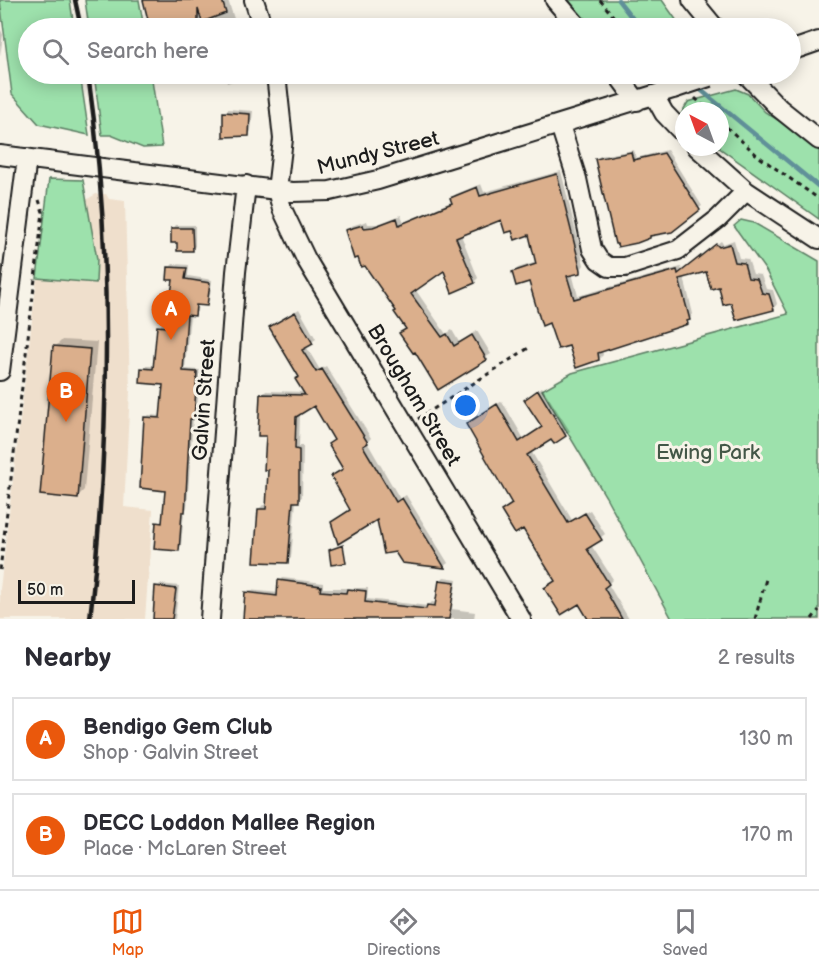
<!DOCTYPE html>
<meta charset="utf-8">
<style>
body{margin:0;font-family:"Balsamiq Sans",sans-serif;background:#f7f7f7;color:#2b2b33}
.compass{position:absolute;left:675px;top:102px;width:54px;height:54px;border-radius:50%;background:#fff;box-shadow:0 3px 15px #0003;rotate:319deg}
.scale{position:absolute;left:18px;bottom:15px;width:117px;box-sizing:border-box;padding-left:6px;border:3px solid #1c1c1c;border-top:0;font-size:16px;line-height:21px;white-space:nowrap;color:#1c1c1c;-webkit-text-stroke:4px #f7f3e8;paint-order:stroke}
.you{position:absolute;left:466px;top:406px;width:21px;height:21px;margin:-15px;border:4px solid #fff;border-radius:50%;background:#1a73e8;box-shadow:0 0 0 9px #1a73e833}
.badge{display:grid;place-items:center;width:39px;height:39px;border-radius:50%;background:#ea580c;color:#fff;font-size:20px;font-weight:700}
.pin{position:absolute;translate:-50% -50px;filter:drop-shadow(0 2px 3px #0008)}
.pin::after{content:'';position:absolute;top:32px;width:21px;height:18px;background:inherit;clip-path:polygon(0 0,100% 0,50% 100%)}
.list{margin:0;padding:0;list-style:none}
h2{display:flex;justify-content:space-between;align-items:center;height:78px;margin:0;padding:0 24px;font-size:26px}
h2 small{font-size:20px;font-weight:400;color:#7c7c81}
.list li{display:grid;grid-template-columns:39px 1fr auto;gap:18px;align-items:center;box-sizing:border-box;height:84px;margin:0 12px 12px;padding:0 12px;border:2px solid #e1e1e2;border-radius:0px}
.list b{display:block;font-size:22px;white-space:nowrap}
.list p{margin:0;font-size:20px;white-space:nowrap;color:#7c7c81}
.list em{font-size:20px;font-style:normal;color:#7c7c81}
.icon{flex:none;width:33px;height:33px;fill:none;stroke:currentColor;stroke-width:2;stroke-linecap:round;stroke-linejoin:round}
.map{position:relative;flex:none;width:819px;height:619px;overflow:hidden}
.search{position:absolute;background:#fff;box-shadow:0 3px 15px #0003;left:18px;right:18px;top:18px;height:66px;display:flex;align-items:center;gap:15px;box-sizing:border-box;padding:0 21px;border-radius:33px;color:#7c7c81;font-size:22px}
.sheet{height:270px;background:#fff}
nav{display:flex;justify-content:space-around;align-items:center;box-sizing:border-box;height:84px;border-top:2px solid #e1e1e2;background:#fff;font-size:16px;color:#7c7c81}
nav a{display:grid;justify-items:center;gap:3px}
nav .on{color:#ea580c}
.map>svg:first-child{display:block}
</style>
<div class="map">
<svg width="819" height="619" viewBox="0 0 819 619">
<rect width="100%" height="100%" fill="#f7f3e8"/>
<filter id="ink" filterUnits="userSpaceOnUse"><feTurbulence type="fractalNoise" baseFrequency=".0167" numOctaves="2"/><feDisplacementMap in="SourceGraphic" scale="12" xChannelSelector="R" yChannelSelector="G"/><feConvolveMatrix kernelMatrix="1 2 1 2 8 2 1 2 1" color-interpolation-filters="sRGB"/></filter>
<g filter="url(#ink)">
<path fill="#efdfcc" d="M96,194H106L109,199L125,201L130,391L124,507L153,510L145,619H0V589L37,278L96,283L97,259L86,200Z"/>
<path fill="#9de1ac" stroke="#5c7e64" stroke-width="1.5" d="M0,0H70L74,28H28V74H80L89,135L39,124L12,94Z
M85,0H139L144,28H89Z
M566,0H662L682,28H590Z
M94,74H151L162,147L143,148L111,135H102Z
M736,89L748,94L765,112L819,146V219L718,147H720V111H684V118L681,114L688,102Z
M49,179L83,180L97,259L96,283L37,278Z
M741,220L754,223L819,261V619H672L606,497L542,390L572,373L788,314L766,271L734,226Z"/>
<path fill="#0003" d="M145,0H228L237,28H206L203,21L197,27L186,28H152Z
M0,28L3,35L0,56Z
M220,74H251L227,83L226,78L221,80Z
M228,109L253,111L251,131L248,135L225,112Z
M634,150L636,158L667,150L702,206L650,237L597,159L600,156Z
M561,171L584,265L580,271L572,273L578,296L681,267L682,271L721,241L723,244L734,240L739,258L748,259L753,274L761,275L766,289L773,290L777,304L773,309L732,301L708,270L684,277L693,314L687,323L602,350L603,355L599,359L570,344L550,322L530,280L513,273L518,268L537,262L530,233L513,229L502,218L461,235L478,278L474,282L445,269L415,289L446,334L452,330L459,342L477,331L491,354L439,388L407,328L347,230L351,226L367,221L368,224H378L401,215L404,222L453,201L452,198L456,194L481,184L484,192Z
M176,225H195V246L192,250L173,229Z
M173,264L189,265L188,276L212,280L209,301L206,304L198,303L197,312L190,314L185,369L200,370L197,414L193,418L187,508L184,511L181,546L178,549L158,523L164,520L167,489L145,418L149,415L162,416L164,383L143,369L146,366H155L159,327L162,324H168L174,279L170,267Z
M299,309L316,339L306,346L320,370L326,366L371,438L367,442L400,499L406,495L448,563L444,566L403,562L378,518L332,522L352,509L332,477L344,468L335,439L314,404L300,413L299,446H303L302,497L296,501L291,558L287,562L259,509L263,505L268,506L270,469L262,395L266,391L305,392L300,376L271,327Z
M62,340L97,342L84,490L77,497L55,347Z
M542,387L570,431L565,435L552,438L531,451L572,520L590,510L605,534L591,545L613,579L608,584L629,619H590L580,602L556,581L468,424L502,401L524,439L543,426L530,396Z
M444,577L457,579L452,609L475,612L474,619H346L246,593L249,590L279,593L280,581L283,578L323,583V588H368L367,599L428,606L432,602L437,603L440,581Z
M160,584L179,586L175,619H153L157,587Z"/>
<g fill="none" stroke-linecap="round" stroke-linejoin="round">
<path stroke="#609099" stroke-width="4.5" d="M618,0L640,28
M696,86L819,187"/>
</g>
<path fill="#dbaf8c" stroke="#1c1c1c" stroke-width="1.5" d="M143,0H222L226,13L202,22L198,9V28H150Z
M223,112L250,114L249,136L223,137Z
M631,152L633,160L664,153L700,210L672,232L650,236V238L637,243L618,247L617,244H615L595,159Z
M557,174L581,270V273L567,276L574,299L677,270L678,274L716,244L719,247L730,244L735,262L744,263L748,278L757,279L762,293L769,294L774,310L736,320L731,303L723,305L719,287L711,289L706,272L679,279L690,320L687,321L688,324L598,353L599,360L576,368L569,346L558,349L549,323L542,326L529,282L516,286L512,272L536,264L529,235L515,240L512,231L505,233L501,220L456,238L475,283L452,293L444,271L411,294L442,337L447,334L454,346L472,335L487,360L438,390L415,352L413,353L399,333L406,329L394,312L396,311L365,266L361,267L358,258L354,259L345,230L363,225L364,228L373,227L397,218L399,225L452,203L450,198L477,187L480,196Z
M171,228H192L193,251H177V243H171Z
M168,267L187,268L185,279L210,283L207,306L196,305L195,316L187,315L183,371L197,372L194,419H190L186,495L185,512H182L179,551L154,549L156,522L162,523L165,491L140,488L144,417L160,418L163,385L140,383L141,368L153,369L157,326L166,327L173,280H167Z
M295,312L313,344L302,350L316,372L322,369L368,443L363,446L396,502L402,498L445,568L402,563L395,552L384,554L377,520L338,544L331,522L350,510L331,476L343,469L328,444L334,440L314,406L296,417L295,449L299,450V502H293L288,563L254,562L258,509H266L268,470H264L266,436H258L260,394L305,395L295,379L299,377L269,327Z
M53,346L90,349L78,499L40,495Z
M538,390L566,436L554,444L551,440L527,455L568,523L585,513L602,540L587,549L609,584L604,588L622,619H588L579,604L561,615L544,588L555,581L523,529L515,534L501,511L512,504L466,424L497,404L519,442L542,427L524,400Z
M343,545L346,563L331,565L329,550Z
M278,580L321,586L320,591L346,593L347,589L366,591L365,602L426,609L427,605L435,606L439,580L455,582L449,619H243L245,592L277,596Z
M155,586L176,589L172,619H153Z"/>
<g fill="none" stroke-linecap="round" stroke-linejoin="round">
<g stroke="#1c1c1c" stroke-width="22">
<path id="minor" d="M254,0L263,28
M555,0L579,28
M692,0L715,28
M790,51L819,41
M276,74L283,139L277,190L282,209L306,259L521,619
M617,74L637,101
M746,74L779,108L819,140
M654,95L664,113L684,134
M560,125L577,179L592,249L599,260L609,267H625L678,250L718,219L746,191
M697,147L746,191L819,239
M0,155L292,192L330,191L378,180L673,89
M0,371L27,158
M210,619L236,272L246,185"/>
</g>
<path stroke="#1c1c1c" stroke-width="3" stroke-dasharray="4.5 4.5" stroke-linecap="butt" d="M600,0L623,28
M695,98L709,111
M720,121L758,156L819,199
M418,419L530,347
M0,570L43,212L39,200
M755,619L766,579
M812,619L819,610"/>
<use href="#minor" stroke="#f7f3e8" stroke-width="18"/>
<path stroke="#1c1c1c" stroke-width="4.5" d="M75,0L81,28
M88,74C114,255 110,437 90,619"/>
<g stroke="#1c1c1c" stroke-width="22" stroke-linecap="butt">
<path id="minor-bridge" d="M673,89L709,77"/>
</g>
<use href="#minor-bridge" stroke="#f7f3e8" stroke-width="18"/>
</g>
</g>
<g text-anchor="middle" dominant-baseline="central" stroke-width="6" stroke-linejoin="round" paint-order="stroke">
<g font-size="21" fill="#1c1c1c" stroke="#f7f3e8">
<text transform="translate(378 153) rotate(-14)">Mundy Street</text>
<text transform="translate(414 395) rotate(59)">Brougham Street</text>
<text transform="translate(204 400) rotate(-86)">Galvin Street</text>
</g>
<g font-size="21" fill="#435747" stroke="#f7f3e8">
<text x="708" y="452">Ewing Park</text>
</g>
</g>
</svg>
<svg class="compass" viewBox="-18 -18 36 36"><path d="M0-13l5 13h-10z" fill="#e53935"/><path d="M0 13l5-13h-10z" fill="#7c7c81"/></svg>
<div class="scale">50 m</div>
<div class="you"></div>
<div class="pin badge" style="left:171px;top:340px">A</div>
<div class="pin badge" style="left:66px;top:422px">B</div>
<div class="search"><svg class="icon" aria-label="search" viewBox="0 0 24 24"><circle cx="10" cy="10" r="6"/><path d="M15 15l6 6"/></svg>Search here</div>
</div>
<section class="sheet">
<h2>Nearby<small>2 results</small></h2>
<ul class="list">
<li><span class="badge">A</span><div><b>Bendigo Gem Club</b><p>Shop · Galvin Street</p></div><em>130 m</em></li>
<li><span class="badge">B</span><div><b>DECC Loddon Mallee Region</b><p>Place · McLaren Street</p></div><em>170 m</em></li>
</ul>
</section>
<nav>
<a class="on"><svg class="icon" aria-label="map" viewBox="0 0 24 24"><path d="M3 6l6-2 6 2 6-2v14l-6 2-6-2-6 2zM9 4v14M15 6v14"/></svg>Map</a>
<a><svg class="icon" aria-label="directions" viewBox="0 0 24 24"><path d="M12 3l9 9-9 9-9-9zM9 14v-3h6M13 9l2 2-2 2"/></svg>Directions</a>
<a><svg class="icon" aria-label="saved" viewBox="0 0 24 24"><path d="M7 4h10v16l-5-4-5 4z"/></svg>Saved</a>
</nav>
